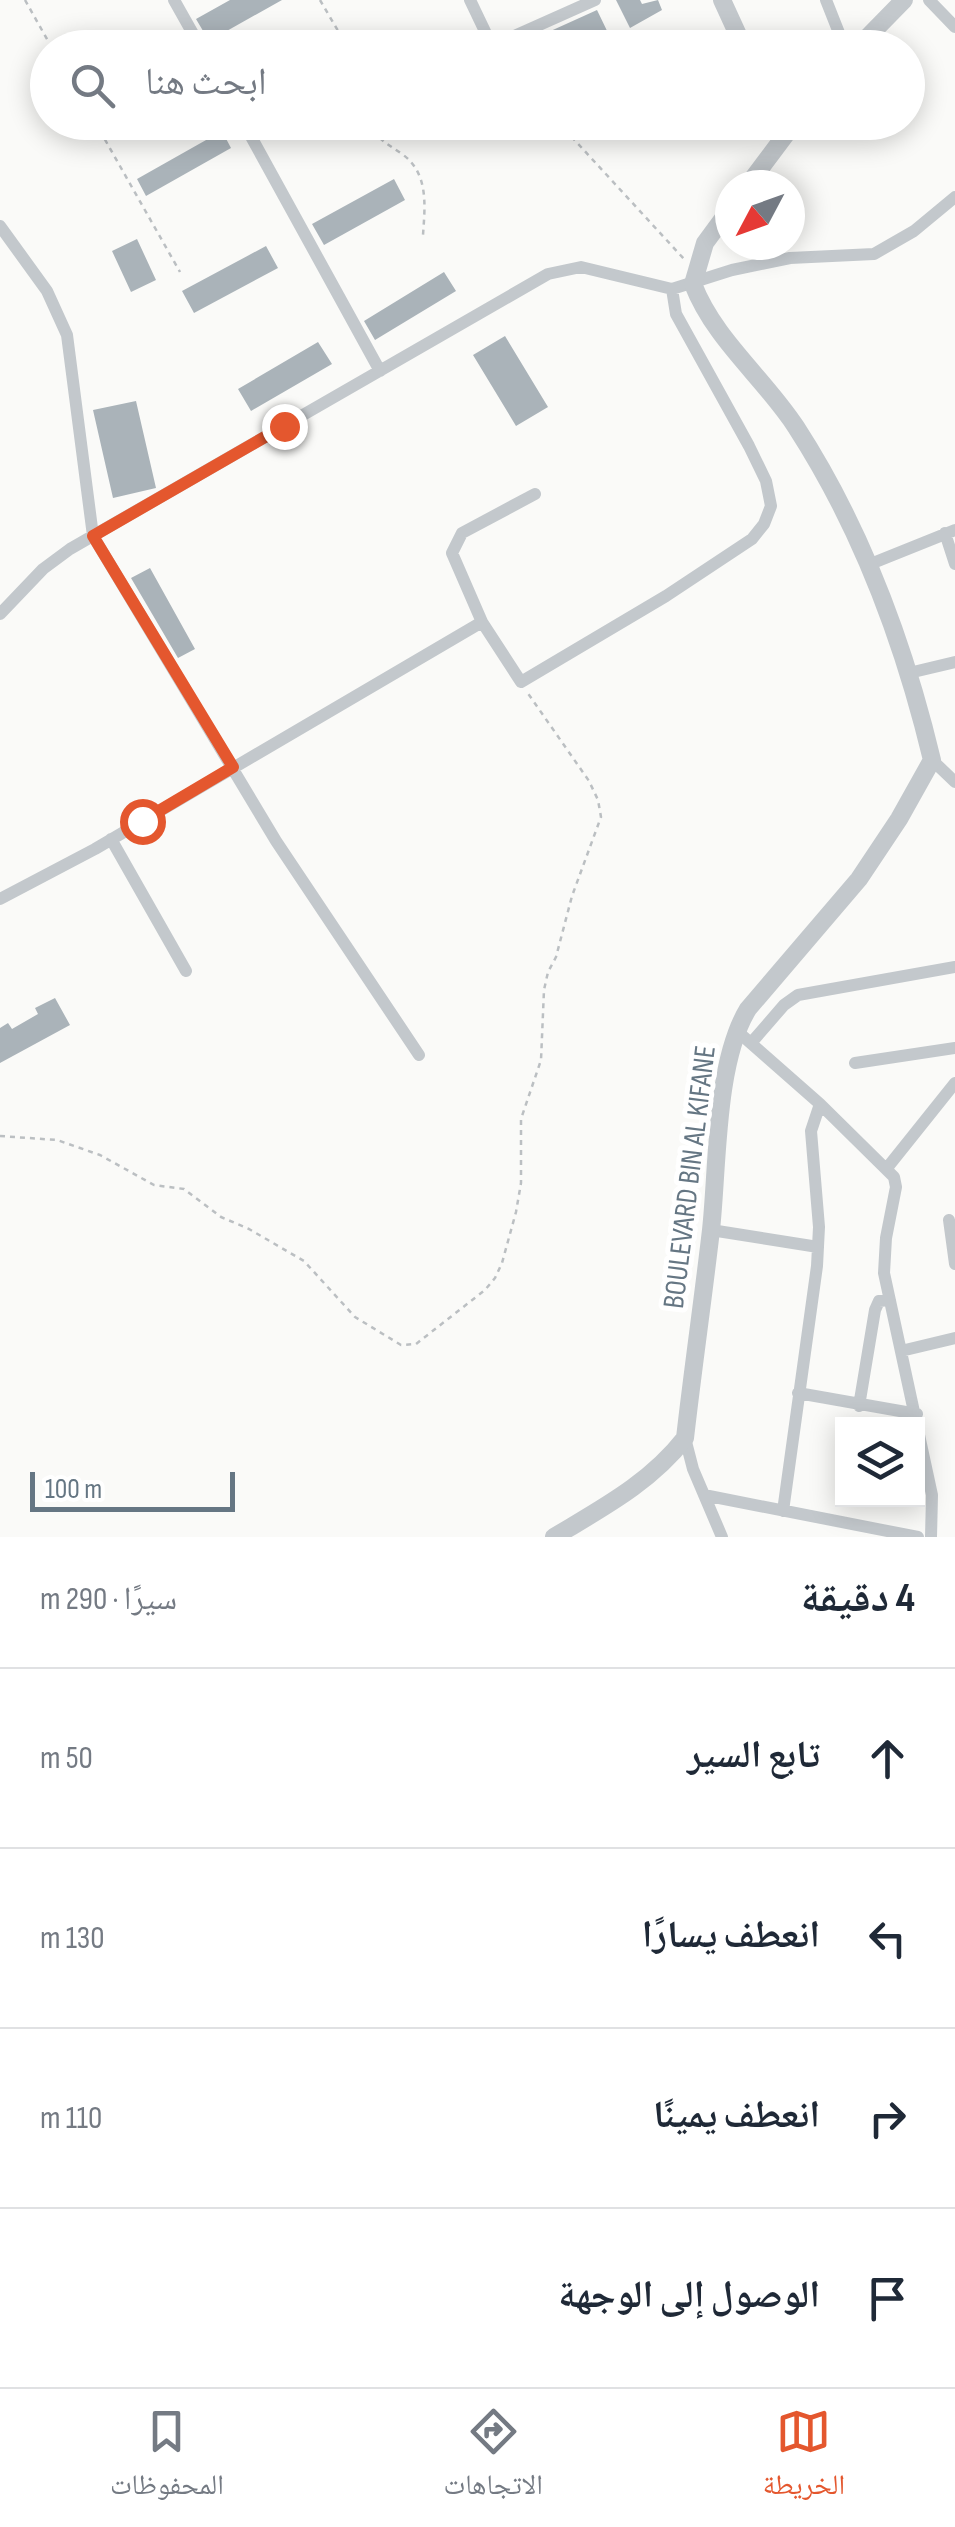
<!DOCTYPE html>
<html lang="ar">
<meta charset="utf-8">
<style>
body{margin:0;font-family:"Sofia Sans Condensed","Noto Naskh Arabic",sans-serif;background:#f6f6f7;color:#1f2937;direction:rtl}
.controls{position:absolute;right:30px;bottom:30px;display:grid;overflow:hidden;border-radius:0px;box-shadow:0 5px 25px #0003}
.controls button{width:90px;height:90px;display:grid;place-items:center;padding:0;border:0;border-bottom:2px solid #e0e1e3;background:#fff;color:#1f2937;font:50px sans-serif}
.compass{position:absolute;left:715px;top:170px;width:90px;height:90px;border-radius:50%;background:#fff;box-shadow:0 5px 25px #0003;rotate:229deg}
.scale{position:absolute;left:30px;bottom:25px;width:205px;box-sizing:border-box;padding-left:10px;border:5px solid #657683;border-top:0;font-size:28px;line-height:35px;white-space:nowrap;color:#657683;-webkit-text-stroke:8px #fff;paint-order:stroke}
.stop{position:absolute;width:30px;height:30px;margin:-22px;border:8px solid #e4572e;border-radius:50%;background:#fff}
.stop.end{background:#e4572e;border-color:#fff;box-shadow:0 2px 10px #0008}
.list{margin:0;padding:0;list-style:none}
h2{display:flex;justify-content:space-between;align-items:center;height:130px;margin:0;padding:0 40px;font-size:42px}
h2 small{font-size:32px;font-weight:400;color:#747a83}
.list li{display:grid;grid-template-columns:65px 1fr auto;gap:30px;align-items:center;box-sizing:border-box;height:180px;padding:0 40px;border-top:2px solid #e0e1e3}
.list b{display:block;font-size:38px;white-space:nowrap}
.list em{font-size:32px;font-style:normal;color:#747a83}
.icon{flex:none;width:55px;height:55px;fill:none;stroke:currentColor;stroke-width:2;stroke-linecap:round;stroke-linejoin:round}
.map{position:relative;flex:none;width:955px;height:1537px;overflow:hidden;direction:ltr}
.search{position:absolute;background:#fff;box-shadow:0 5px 25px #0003;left:30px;right:30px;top:30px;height:110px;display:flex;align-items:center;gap:25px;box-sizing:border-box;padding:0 35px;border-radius:55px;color:#747a83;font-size:38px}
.sheet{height:850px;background:#fff}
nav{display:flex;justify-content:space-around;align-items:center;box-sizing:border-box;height:140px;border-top:2px solid #e0e1e3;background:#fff;font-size:28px;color:#747a83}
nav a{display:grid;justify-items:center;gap:5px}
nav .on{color:#e4572e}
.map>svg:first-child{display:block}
</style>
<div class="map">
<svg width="955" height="1537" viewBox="0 0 955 1537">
<rect width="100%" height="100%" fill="#fafaf8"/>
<path fill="#aab3b9" d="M230,0H282L209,41L196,19Z
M616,0H640L642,4L658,0L662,10L630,28Z
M597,10L610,37L588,48H513Z
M162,31L172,48H134Z
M222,131L231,148L146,196L137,179Z
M394,179L405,200L324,245L312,224Z
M137,239L156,280L131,292L112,251Z
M266,246L278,268L194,313L182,291Z
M444,272L456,291L375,340L364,321Z
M505,336L548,407L516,426L473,355Z
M318,342L332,364L251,411L238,389Z
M136,401L156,488L113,498L93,410Z
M150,568L195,649L178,658L131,578Z
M55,998L70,1025L0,1063V1028L8,1023L12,1029L38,1014L35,1008Z"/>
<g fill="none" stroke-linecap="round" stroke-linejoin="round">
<path stroke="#bbbfc2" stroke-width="2.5" stroke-dasharray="5 5" stroke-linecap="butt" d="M25,0L52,48
M320,0L348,48
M95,122L180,272
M368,122C376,139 388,144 402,154C429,173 425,206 423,235
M558,122L684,259
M0,1136L57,1140L100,1155L154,1185L184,1189L221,1217L249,1229L304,1261L355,1317L401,1345L416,1344L485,1290L495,1278L502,1263L516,1212L521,1183V1119L541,1060L544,990L548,972L556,957L572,896L601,817L598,800L589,781L527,692"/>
<path stroke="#c3c8cc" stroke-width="12" d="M174,0L201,48
M470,0L492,46L595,0
M826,0L845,48
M929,0L955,27
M243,122L380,371
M0,226L47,291L67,335L93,536L276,841L419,1055
M535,494L462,533L452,553L482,622L521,682L666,596L752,539L764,524L771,506L766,481L749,446L676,314L672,289L732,270L790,258L874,254L914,231L955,197
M945,533L955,564
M868,565L955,530
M0,614L43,569L70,549L548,274L581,267L672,289
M909,673L955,662
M932,760L955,782
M111,839L186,971
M0,899L95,849L482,622
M737,1031L820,1104L894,1177L896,1187L886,1238L884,1273L932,1495L931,1537
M752,1042L784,1005L798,995L955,967
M855,1063L955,1048
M887,1168L955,1083
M949,1220L955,1264
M711,1230L818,1247
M901,1351L955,1338
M798,1393L917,1414
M859,1406L875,1310L879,1301L890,1300
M685,1438L693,1469L722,1537
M704,1495L918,1537
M783,1511L817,1266L819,1227L811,1131L820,1104"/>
<path stroke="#c3c8cc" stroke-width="18" d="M722,0L744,48
M857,48L904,0
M748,185L795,122
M554,1537C602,1508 650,1483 685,1438C693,1368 703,1299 711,1230C718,1166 715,1063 748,1009L859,879L899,819L932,760C904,643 862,529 796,427C764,378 714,339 693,284L705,243L730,209"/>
</g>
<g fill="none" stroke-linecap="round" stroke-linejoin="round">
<path stroke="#e4572e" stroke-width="12" d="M142,821L233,767L93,536L284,426"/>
</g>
<g text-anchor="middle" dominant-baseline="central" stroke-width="10" stroke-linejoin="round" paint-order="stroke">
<g font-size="30" fill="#657683" stroke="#fff">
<text transform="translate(690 1177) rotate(-83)">BOULEVARD BIN AL KIFANE</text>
</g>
</g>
</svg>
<div class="controls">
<button><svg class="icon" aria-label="layers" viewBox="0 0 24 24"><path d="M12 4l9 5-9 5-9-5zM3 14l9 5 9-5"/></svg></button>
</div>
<svg class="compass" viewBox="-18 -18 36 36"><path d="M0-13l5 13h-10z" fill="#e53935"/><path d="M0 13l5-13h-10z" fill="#747a83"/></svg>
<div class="scale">100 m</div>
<div class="stop" style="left:142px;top:821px"></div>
<div class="stop end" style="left:284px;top:426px"></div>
<div class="search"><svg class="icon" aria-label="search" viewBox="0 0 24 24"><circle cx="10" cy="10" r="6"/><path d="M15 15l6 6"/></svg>ابحث هنا</div>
</div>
<section class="sheet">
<h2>4 دقيقة<small>سيرًا · 290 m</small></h2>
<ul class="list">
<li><svg class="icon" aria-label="ahead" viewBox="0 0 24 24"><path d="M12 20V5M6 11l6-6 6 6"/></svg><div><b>تابع السير</b></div><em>50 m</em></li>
<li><svg class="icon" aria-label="left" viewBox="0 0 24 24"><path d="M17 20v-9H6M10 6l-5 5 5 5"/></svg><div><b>انعطف يسارًا</b></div><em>130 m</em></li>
<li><svg class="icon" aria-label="right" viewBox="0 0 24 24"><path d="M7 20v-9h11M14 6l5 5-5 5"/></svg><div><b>انعطف يمينًا</b></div><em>110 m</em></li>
<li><svg class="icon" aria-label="arrive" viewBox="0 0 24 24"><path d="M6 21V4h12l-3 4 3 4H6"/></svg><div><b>الوصول إلى الوجهة</b></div></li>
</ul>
</section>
<nav>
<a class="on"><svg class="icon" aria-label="map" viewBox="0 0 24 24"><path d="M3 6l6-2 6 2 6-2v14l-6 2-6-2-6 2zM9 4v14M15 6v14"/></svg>الخريطة</a>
<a><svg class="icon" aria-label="directions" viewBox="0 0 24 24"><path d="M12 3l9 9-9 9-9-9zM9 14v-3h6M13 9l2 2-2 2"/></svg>الاتجاهات</a>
<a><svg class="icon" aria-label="saved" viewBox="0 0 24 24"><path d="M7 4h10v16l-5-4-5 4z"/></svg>المحفوظات</a>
</nav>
